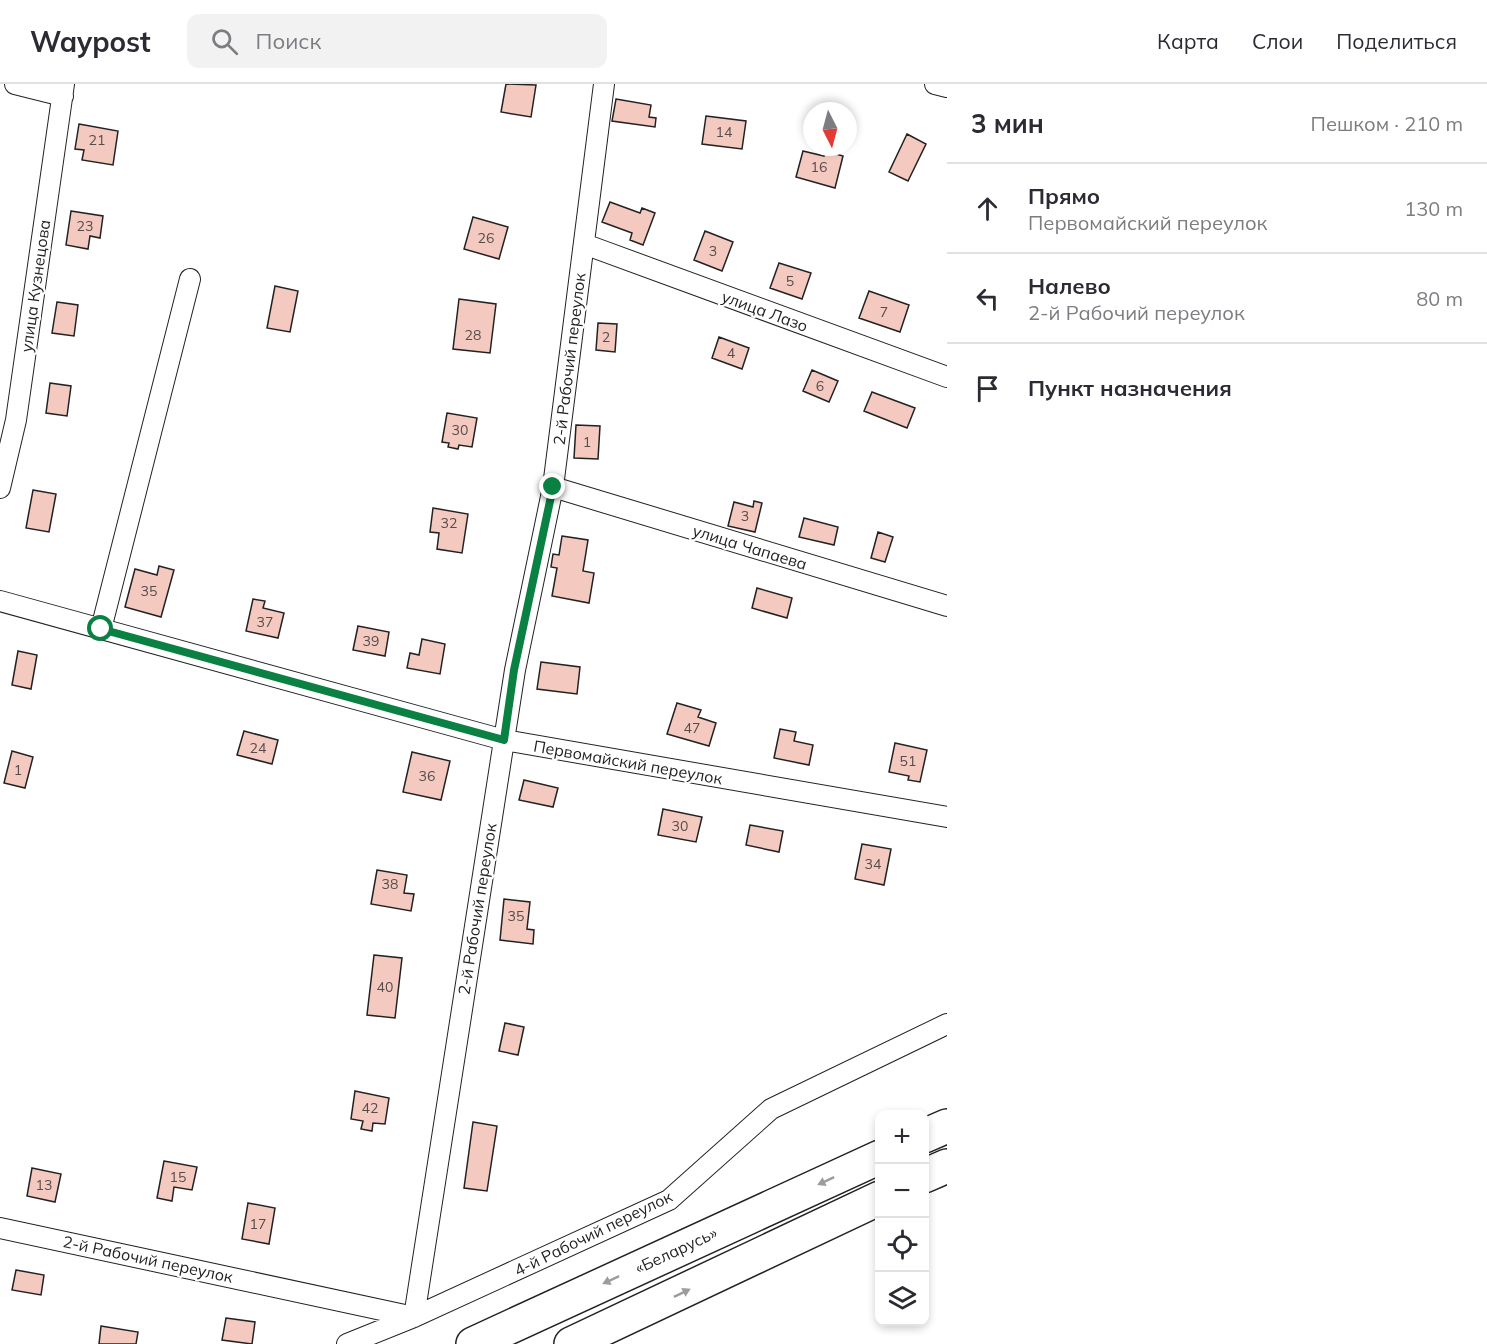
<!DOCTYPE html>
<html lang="ru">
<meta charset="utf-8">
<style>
body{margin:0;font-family:Mulish,sans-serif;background:#f2f2f3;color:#2b2b33}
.controls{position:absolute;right:18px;bottom:18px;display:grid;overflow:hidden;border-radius:12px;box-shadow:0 3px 9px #0003}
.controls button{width:54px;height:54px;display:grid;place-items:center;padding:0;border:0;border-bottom:2px solid #e1e1e2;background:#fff;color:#2b2b33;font:30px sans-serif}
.compass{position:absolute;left:803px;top:18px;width:54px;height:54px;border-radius:50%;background:#fff;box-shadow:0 3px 9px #0003;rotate:174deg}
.stop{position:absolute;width:18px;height:18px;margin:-14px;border:4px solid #0b8043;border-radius:50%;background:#fff}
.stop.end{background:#0b8043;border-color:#fff;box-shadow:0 2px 6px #0008}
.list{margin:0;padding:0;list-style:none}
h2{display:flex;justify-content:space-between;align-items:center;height:78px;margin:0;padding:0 24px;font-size:26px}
h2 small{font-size:20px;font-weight:400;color:#7c7c81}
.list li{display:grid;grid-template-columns:39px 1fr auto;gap:18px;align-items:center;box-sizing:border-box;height:90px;padding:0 24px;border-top:2px solid #e1e1e2}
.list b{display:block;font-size:22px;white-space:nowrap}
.list p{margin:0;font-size:20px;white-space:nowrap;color:#7c7c81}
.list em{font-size:20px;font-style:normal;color:#7c7c81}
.icon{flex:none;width:33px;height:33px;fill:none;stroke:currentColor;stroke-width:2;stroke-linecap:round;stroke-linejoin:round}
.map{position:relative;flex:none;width:947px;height:1260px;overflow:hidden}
header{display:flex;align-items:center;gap:36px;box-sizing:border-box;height:84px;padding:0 30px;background:#fff;border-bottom:2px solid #e1e1e2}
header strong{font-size:28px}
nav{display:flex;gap:33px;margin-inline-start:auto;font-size:21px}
.search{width:420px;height:54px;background:#f2f2f3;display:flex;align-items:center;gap:15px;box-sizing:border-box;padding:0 21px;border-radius:12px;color:#7c7c81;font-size:22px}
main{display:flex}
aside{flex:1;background:#fff}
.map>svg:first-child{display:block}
</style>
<header>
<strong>Waypost</strong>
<div class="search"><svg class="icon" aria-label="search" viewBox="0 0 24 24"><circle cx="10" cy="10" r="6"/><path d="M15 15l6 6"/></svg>Поиск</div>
<nav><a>Карта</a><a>Слои</a><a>Поделиться</a></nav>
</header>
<main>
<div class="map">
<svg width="947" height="1260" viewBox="0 0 947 1260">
<rect width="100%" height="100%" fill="#fff"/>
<path fill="#f3c9c0" stroke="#222" stroke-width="1.5" d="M506,0L536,1L531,33L501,28Z
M616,15L651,21L649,33L656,34L655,43L612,37Z
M706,32L746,37L742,65L702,60Z
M79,40L118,47L113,81L82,76L84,66L75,65Z
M907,50L926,60L908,97L889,88Z
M803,67L824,72L825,67L843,72L835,104L796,93Z
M610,118L640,129L642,124L655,129L643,161L630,156L632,149L602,138Z
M71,127L103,132L100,154L90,152L88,165L66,161Z
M473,133L508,143L499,175L464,165Z
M705,147L733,158L722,187L694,176Z
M779,179L811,189L802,215L770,204Z
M275,202L298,207L290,248L267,244Z
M869,207L909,221L900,248L859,234Z
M459,215L496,220L490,269L453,265Z
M57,218L78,221L74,252L52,249Z
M598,239L617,240L615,268L596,266Z
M719,253L749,264L742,285L712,274Z
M812,286L838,297L829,318L803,307Z
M50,299L71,302L67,332L46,329Z
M872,308L915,324L907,344L864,327Z
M447,329L477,334L472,363L459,361L458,365L448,363L449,359L442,358Z
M576,341L600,342L598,375L574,374Z
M33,406L56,410L49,448L26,444Z
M754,417L762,419L755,448L728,442L734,418L753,423Z
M433,424L468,430L462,469L437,465L439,449L430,448Z
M804,434L838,443L834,461L799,453Z
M878,448L893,453L885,478L871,474Z
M562,452L588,456L583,487L594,489L589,519L552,512L557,484L551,483L553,470L559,471Z
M159,482L174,486L161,533L125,523L135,485L157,491Z
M757,504L792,514L787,534L752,524Z
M253,515L265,517L263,524L284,529L278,554L246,547Z
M358,542L389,548L385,572L353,566Z
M422,555L445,560L440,590L407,584L410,569L419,571Z
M18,567L37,571L31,605L12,601Z
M541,578L580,583L577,610L537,605Z
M677,619L701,626L698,633L716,639L709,662L667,650Z
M780,645L796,648L794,657L813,661L809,681L774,674Z
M244,647L278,656L272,680L237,671Z
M895,659L927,666L920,698L908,696L909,692L889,688Z
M12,667L33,673L25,704L4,699Z
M412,668L450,677L441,716L403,708Z
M524,696L558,704L553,723L519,716Z
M663,725L702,733L696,758L658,751Z
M750,741L783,747L779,768L746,761Z
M862,760L891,765L884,801L855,795Z
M377,786L407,791L404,809L414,810L411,827L371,820Z
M504,815L530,818L527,845L534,846L533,860L500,856Z
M374,871L402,874L395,934L367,931Z
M505,939L524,943L518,971L499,967Z
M355,1007L389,1014L385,1040L373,1039L372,1047L361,1045L363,1037L351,1035Z
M473,1038L497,1042L487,1107L464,1104Z
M164,1077L197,1083L192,1106L174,1103L172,1117L157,1114Z
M32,1084L61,1090L55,1118L27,1112Z
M248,1119L275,1124L269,1160L242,1155Z
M16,1186L44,1191L41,1211L12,1206Z
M226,1234L255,1238L252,1260L222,1256Z
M101,1242L138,1248L136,1260H99Z"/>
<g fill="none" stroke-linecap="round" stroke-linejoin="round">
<g stroke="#222" stroke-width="22">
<path id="minor" d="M15,0L63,12
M935,0L947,3
M584,160L947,293
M553,403L947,522
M0,404L16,336L64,0
M0,517L504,656L947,733
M101,545L190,195
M0,1144L414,1233L515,586L553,403L604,0
M347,1260L414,1233L669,1116L771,1025L947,940"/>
</g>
<g stroke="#222" stroke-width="36">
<path id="trunk" d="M924,1052L947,1042
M924,1092L947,1082
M473,1260L880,1073
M571,1260L880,1114"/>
</g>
<use href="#minor" stroke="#fff" stroke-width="20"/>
<use href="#trunk" stroke="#fff" stroke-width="33"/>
</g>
<defs><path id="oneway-solid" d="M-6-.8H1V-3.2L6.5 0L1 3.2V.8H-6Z" transform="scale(1.5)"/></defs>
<g fill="#9c9c9c">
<use href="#oneway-solid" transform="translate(826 1097) rotate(155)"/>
<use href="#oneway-solid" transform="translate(611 1196) rotate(155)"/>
<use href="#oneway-solid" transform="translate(682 1209) rotate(-26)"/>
</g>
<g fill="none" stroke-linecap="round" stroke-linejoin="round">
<path stroke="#0b8043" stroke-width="8" d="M101,545L504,656L514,586L553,403"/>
</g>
<g text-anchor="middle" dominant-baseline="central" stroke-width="4.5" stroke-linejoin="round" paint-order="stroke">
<g font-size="14" fill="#564c4a">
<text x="724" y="48">14</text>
<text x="97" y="56">21</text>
<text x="819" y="83">16</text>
<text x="85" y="142">23</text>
<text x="486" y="154">26</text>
<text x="713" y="167">3</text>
<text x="790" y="197">5</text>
<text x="884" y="228">7</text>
<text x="473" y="251">28</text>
<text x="606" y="253">2</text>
<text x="731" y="269">4</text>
<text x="820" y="302">6</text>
<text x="460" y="346">30</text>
<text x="587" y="358">1</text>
<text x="745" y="432">3</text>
<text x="449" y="439">32</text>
<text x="149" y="507">35</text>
<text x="265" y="538">37</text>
<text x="371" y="557">39</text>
<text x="692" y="644">47</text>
<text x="258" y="664">24</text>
<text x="908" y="677">51</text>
<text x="18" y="686">1</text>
<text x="427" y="692">36</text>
<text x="680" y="742">30</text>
<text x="873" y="780">34</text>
<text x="390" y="800">38</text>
<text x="516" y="832">35</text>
<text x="385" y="903">40</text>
<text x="370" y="1024">42</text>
<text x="178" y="1093">15</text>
<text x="44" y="1101">13</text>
<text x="258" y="1140">17</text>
</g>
<g font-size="16" fill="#222" stroke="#fff">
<text transform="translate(35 202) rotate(-82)">улица Кузнецова</text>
<text transform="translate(765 227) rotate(20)">улица Лазо</text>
<text transform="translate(569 275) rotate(-83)">2-й Рабочий переулок</text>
<text transform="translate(750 463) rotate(17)">улица Чапаева</text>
<text transform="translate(628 678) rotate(10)">Первомайский переулок</text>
<text transform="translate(477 825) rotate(-81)">2-й Рабочий переулок</text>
<text transform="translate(593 1149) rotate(-26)">4-й Рабочий переулок</text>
<text transform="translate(676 1166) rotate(-25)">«Беларусь»</text>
<text transform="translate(148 1175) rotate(12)">2-й Рабочий переулок</text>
</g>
</g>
</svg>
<div class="controls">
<button>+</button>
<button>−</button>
<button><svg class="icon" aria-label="locate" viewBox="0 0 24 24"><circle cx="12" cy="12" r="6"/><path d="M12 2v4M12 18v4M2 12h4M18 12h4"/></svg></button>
<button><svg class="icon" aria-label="layers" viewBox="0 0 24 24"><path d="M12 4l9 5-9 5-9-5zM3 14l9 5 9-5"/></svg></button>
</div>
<svg class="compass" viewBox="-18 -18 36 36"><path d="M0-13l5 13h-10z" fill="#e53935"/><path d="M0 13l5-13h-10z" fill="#7c7c81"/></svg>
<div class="stop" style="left:101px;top:545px"></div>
<div class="stop end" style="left:553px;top:403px"></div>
</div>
<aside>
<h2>3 мин<small>Пешком · 210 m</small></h2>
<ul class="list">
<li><svg class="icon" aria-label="ahead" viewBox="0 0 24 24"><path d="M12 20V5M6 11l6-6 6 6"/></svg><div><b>Прямо</b><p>Первомайский переулок</p></div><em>130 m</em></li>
<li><svg class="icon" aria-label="left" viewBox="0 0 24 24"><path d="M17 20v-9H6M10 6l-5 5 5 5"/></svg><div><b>Налево</b><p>2-й Рабочий переулок</p></div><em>80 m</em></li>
<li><svg class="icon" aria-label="arrive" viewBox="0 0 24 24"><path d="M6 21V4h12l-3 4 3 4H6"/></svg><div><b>Пункт назначения</b></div></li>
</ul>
</aside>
</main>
